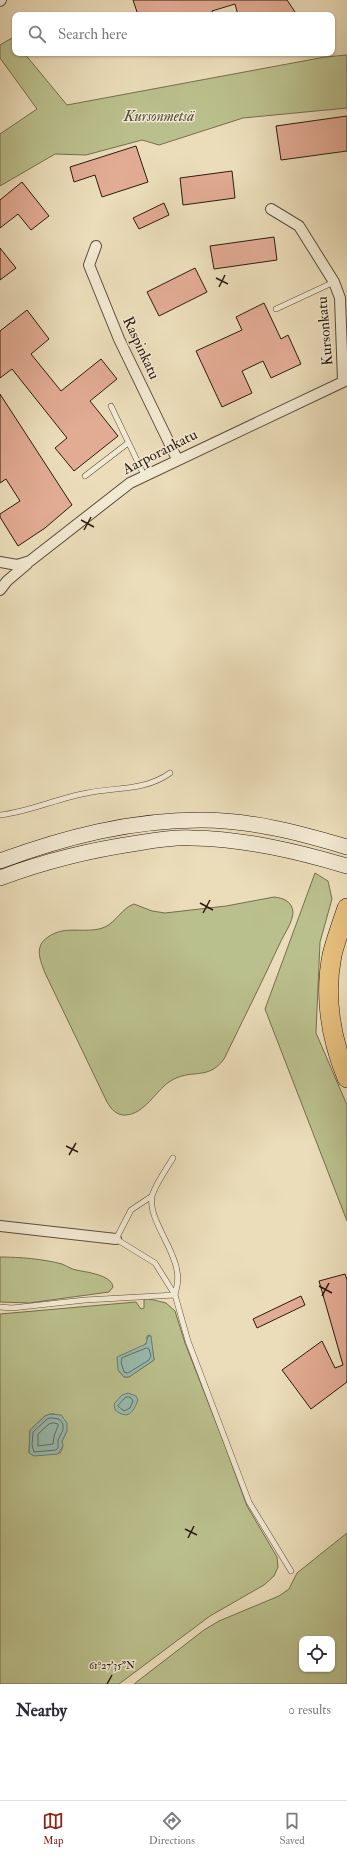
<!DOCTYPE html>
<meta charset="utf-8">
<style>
body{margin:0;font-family:"IM FELL Double Pica",serif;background:#f7f7f7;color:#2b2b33}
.controls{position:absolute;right:12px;bottom:12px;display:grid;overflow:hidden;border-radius:8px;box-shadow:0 1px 3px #0004}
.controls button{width:36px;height:36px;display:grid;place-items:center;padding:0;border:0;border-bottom:1px solid #e1e1e2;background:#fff;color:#2b2b33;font:20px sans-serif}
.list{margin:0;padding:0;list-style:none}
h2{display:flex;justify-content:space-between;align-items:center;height:52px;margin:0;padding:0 16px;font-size:17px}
h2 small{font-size:13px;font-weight:400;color:#7c7c81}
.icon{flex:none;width:22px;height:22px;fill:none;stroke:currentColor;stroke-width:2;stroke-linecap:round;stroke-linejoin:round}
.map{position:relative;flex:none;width:347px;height:1684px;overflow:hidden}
.search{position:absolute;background:#fff;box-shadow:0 1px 3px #0004;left:12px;right:12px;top:12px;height:44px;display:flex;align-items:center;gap:10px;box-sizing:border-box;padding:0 14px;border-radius:8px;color:#7c7c81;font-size:15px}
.sheet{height:116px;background:#fff}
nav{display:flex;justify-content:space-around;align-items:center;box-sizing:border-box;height:56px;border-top:1px solid #e1e1e2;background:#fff;font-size:11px;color:#7c7c81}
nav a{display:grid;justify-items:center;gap:2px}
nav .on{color:#8f2418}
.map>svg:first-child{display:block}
</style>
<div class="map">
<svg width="347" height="1684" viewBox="0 0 347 1684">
<rect width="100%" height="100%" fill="#ebddba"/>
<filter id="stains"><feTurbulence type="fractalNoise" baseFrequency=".005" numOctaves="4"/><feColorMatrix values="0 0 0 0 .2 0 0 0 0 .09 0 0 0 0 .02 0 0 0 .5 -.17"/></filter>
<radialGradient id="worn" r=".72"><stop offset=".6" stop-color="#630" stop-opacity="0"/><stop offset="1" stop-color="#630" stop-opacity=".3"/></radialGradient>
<path fill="#bac08d" stroke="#746e4e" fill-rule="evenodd" d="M12,38L15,41V53H24L67,105L325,57L347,55V108L243,118L159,145L142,140L86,155L55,154L0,186V134L37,109L0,58V45Z
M315,873L328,881L332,899L320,942L316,1033L347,1105V1221L265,1009Z
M274,897C283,898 292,901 293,912C293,922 284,934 280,943C262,982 243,1020 224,1059C207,1082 191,1067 169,1082C156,1091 144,1114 126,1115C117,1116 111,1109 107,1102L45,973C40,960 34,946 48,937C66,924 86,935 105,927C116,922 122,908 134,904L152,911L165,913L226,906Z
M0,1257C20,1257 43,1259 62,1264C67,1266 71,1269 76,1270C86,1272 112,1275 113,1287L109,1292L29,1303L0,1302Z
M146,1298L166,1303L175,1311L185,1343L224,1443L247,1506L277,1557L278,1567L274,1576L264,1585L210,1616L119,1684H0V1314L136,1302L141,1309L144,1308V1300ZM150,1335L154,1360L129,1377H124L118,1370L147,1342V1336ZM50,1414H55L67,1431L62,1441C63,1446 63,1448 60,1453H29L30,1430L45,1416Z
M347,1533V1684H134L204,1630L219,1621L279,1596L289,1589L297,1573ZM302,1639H332V1669H302Z"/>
<path fill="#98bcb0" stroke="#6d7c70" d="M148,1336H151L154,1360L129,1377H124L118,1370L117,1357L146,1344Z
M128,1393L136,1396L138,1400C133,1413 128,1420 115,1410L114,1404L122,1395Z
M50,1414L61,1415L67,1423V1431L62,1441L63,1446L58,1454L34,1456L29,1453L30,1430L45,1416Z"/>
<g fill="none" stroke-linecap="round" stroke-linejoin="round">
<path stroke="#626c60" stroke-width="1" d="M147,1348L149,1349L151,1356L149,1360L128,1373L124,1372L121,1362L122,1358Z
M126,1397H130L133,1401L130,1408L124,1411L118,1406Z
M51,1418L59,1419L63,1424V1430L58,1440V1448L56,1450L34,1452L32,1445L33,1432L47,1419Z
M54,1423L58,1424V1426L54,1436L53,1444L38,1446V1434L49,1424Z"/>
</g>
<path fill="#e2ab94" stroke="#2d1b10" d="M133,0H287L297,15H238L235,4L212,11L213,15H138Z
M347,116V151L281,160L276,126Z
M136,146L148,182L102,197L95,175L74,182L70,167Z
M232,171L235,198L183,205L180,178Z
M22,182L49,216L31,230L18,214L0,228V200Z
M164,203L169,215L139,229L133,218Z
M274,237L277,260L214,269L210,246Z
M0,248L16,268L0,280Z
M195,268L207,292L159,316L147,292Z
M264,303L281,339L288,335L301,364L271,378L263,361L242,371L252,393L222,407L196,351L242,330L236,317Z
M27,310L49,339L31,354L61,391L101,359L117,379L90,401L118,436L74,471L55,448L67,438L12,369L0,378V331Z
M0,394L72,505L45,528L18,546L0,517V514L20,501L6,479L0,483Z
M345,1274L347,1280V1382L311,1409L282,1370L322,1341L335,1368L343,1365L319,1281Z
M301,1296L305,1305L257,1328L253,1319Z"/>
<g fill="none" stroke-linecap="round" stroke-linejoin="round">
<g stroke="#5c4c3a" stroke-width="6">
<path id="service" d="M276,309L334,282
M111,406L144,475
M85,476L128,443
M0,815C29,812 58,798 87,793C116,787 145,791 170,773
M173,1158C167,1168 155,1185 152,1196C148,1219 174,1247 177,1271C179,1279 177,1287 175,1295
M152,1196L131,1210L116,1239L155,1263L175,1295L188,1341L249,1502L291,1571
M0,1307L12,1308L85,1300L175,1295"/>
</g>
<g stroke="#5c4c3a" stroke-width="12">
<path id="minor" d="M0,1L1,0
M271,209L299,226L334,282L340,298L343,380
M96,246L89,265L119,339L177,459
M0,562L17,565L30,561L130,483L347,380
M0,590L7,581L27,564
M0,1226L116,1239"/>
</g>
<g stroke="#2d1b10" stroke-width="16">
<path id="secondary" d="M0,861C65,837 131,820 201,820C251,820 300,833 347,847
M0,878C45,861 90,850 138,843C156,840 174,837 192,838C245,839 296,851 347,866"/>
</g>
<g stroke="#2d1b10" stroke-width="20">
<path id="motorway" d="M347,908C342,923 336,939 332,955C324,996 331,1039 347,1078"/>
</g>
<use href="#service" stroke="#f2e9d2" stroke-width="5"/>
<use href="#minor" stroke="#f2e9d2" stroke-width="10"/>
<use href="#secondary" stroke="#f2e9d2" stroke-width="15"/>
<use href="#motorway" stroke="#e6be7d" stroke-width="19"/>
</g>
<path fill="none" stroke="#2d1b10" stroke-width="1.5" d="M216,278L228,284M219,287L225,275M81,520L94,527M84,530L91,517M200,903L213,910M203,913L210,900M66,1146L78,1152M69,1155L76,1143M319,1286L332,1293M322,1296L329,1283M185,1529L197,1535M188,1538L194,1526M107,1684L112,1675"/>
<g text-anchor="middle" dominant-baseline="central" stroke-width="3" stroke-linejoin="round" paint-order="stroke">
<g font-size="15" font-style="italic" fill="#574d36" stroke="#f2e9d2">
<text x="159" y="116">Kursonmetsä</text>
</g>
<g font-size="15" fill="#2d1b10" stroke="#f2e9d2">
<text transform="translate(325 331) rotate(-95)">Kursonkatu</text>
<text transform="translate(141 348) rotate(65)">Raspinkatu</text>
<text transform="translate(160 452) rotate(-27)">Aarporankatu</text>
</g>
</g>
<g font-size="10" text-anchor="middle" fill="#2d1b10" stroke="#f2e9d2" stroke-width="3" stroke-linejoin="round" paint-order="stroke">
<text x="112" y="1669">61°27'35"N</text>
</g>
<rect width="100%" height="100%" filter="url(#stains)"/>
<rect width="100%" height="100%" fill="url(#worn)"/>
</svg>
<div class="controls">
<button><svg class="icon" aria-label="locate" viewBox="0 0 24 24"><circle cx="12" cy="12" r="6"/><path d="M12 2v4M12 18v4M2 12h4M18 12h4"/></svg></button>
</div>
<div class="search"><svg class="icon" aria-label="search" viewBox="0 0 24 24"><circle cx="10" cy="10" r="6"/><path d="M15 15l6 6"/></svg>Search here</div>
</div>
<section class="sheet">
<h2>Nearby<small>0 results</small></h2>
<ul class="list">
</ul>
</section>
<nav>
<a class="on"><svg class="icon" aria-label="map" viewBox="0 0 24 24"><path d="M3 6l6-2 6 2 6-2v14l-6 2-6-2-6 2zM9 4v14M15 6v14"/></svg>Map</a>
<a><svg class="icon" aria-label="directions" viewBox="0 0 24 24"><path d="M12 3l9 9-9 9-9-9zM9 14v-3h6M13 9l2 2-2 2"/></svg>Directions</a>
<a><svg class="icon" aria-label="saved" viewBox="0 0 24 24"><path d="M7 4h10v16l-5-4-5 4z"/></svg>Saved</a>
</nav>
